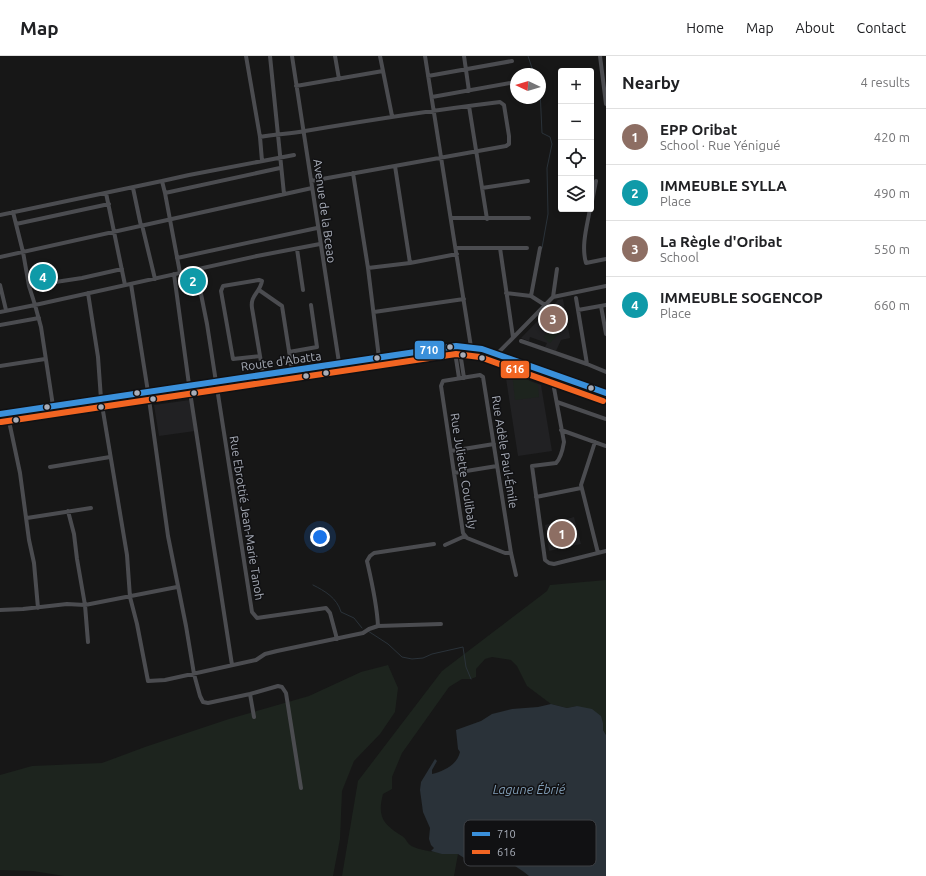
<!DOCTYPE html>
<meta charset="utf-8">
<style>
body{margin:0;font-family:Ubuntu,sans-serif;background:#f2f2f2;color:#202124}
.controls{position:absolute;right:12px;top:12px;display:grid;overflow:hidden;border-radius:4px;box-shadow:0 2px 6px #0003}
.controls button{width:36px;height:36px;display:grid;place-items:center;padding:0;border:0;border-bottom:1px solid #e0e0e0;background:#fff;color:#202124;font:20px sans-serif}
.compass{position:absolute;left:510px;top:12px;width:36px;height:36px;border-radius:50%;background:#fff;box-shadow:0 2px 6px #0003;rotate:274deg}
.you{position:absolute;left:320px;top:481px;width:14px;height:14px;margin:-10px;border:3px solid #fff;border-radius:50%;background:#1a73e8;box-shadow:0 0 0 6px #1a73e833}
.badge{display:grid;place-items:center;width:26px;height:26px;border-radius:50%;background:#2563eb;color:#fff;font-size:13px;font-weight:700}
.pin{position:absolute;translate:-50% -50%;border:2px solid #fff;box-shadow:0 1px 4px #0006}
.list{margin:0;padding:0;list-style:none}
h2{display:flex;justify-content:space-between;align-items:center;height:52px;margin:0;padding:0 16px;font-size:17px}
h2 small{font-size:13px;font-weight:400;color:#757577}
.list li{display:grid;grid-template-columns:26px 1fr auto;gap:12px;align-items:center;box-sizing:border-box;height:56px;padding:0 16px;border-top:1px solid #e0e0e0}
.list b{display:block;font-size:15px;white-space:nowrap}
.list p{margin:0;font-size:13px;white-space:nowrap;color:#757577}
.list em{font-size:13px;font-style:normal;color:#757577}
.icon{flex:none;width:22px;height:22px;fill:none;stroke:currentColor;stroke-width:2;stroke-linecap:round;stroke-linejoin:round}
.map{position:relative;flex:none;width:606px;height:820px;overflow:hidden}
header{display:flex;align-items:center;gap:24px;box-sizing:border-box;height:56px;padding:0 20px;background:#fff;border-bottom:1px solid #e0e0e0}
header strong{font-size:19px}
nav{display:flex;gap:22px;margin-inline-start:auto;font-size:14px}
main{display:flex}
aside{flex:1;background:#fff}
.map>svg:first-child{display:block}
</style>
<header>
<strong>Map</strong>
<nav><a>Home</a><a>Map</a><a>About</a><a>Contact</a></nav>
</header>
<main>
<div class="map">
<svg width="606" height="820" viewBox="0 0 606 820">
<rect width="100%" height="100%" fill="#171717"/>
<path fill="#212123" d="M563,243L570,282L561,284L556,295L545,291L547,287L530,281L529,285L521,282L558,244Z
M505,316L541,329L552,395L518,400Z
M190,344L195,375L159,380L154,349Z
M574,461L581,488L549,495L545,469Z"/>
<path fill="#1d241e" d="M555,268L562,274L550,287L543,281Z
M512,316L538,329L539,341L515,344Z
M606,524V679L603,674V667L577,650L567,652L551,648L527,630L517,610L511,604L492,601L485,603L476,613V621L471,623H462L449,631L402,697L392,721V733L383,738C377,761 383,768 402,780C406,782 407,787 410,789C417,795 449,798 458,798L454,820H342L358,725L442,615L547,535L550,529Z
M388,609L398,632L395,656L380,678L354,705L342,735L340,783L333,820H64L33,815L0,814V719L32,710L102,707L145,691L229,663L309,640L361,616Z"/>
<path fill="#2a3239" d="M551,648L567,652L577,650L592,653L601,660L603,667V674L606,679V820H529L524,816L512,808L497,805L485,810L472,807L458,798H442L431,795L434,792L431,789L429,783L430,772L423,756L420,734L421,726L435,703L437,705L432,714V718C444,715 457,709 460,696L458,693L456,674L481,665L492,658L512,653L538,651Z"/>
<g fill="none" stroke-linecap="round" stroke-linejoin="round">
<path stroke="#2a3239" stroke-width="1" d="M528,0L534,18
M540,33L542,77L550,81L552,88L547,112L548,158L542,192
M313,529C325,535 337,542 341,556L354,562L362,572
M368,575L388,588L402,601L412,603L423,602L432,598L463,591L466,611L471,623"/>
<path stroke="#4b4c50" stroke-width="4" d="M246,0L260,81C275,78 290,78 305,75C370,64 435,54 500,46L504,49L509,80V88L506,90L311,125
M270,0L284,138
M292,0L340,313
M335,0L339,23
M380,0L383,15
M425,0L471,291
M464,0L469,35
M600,0L606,48
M428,20L512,5
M296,30L383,15L392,60
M432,41L516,26
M469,50L487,163
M260,81L262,105
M395,110L410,207
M353,117L368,212L379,302
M162,125L189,119L294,99
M133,132L141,170
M482,132L528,125
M106,137L125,229
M591,150L596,125
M590,153C587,170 581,190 586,207L606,203
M13,156L23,196L29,230L35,249L41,271L53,350
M0,159L162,125L165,137
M451,162H529
M16,168L109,148
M142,169L155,223
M456,192H527
M500,192L513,281
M297,193L303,234
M0,201L312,132
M177,202L317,172
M368,212L410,207L457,198
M196,213L207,268L216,326
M180,217L165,137L280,112
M174,218L190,336L232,609
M131,228L148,336L168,480L186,570L194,618L200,640L203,646L208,647L250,638L278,630L282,631L286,637L301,732
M0,229L6,254
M29,230L82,222L122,213
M259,234L282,250L292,314
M88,237L98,301L101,343L127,499L130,541L137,568L148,625L165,624L256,604L265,598L277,595L363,577L369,573L378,570C377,548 372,527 367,505L370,500L374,497L434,488
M506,237L531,240L545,249
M531,240L540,192
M553,241L557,213
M576,242L587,308
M601,250L606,278
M578,254L606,249
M0,256L35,249L257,200L320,188
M374,256L464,243
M0,269L39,262
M521,285L587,308L606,316
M289,296L317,291L311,249
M455,296L459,322
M460,296L464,322
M260,300L233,303L221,235L223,230L259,224L262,225C260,237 250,239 252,252L263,318
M494,304L497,298L553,241L606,230
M0,310L45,303
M217,332L252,556L257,562L326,552L330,557L337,583
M554,332L564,386C563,392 561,402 556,407L532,410L545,504L549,507L554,508L606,495
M557,346L606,363
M9,365L20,417L29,484L34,507L38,552
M561,374L606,390
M595,386L581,429L598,497
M451,395L494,388
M50,411L110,401
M454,417L497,410
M536,441L581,432
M68,455L74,478L77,503L85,549L88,586
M27,462L91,452
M445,489L465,480
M511,497H505L467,482L463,477L441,330L443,325L480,319L483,321L511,497L516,519
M0,554L23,553L67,548L85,549L177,531
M378,570L441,568
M250,638L254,661"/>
<path stroke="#4a4a4e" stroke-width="5.5" d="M0,358L292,314L456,290L471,291L482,293L606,337
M0,366L190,336L376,309L448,296H460L482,300L606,343"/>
<g stroke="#111113" stroke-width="9">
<path id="bus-1" d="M0,358L456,290L482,293L606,337"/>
</g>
<g stroke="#111113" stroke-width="9">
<path id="bus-2" d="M1,366L456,298L480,301L603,345"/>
</g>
<use href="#bus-1" stroke="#3a90db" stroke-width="6"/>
<use href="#bus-2" stroke="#f26522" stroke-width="6"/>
</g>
<g fill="#a8adb8" stroke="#111113" stroke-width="1.5">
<circle cx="450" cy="291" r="3.5"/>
<circle cx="463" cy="299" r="3.5"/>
<circle cx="377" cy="302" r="3.5"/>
<circle cx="482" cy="302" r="3.5"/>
<circle cx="326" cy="317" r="3.5"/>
<circle cx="306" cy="320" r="3.5"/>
<circle cx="591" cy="332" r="3.5"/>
<circle cx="137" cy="337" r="3.5"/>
<circle cx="194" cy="337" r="3.5"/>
<circle cx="153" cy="343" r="3.5"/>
<circle cx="47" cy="351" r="3.5"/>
<circle cx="101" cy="351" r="3.5"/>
<circle cx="16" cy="364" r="3.5"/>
</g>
<g text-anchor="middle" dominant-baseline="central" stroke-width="3" stroke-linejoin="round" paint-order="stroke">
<g font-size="12" fill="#a8adb8" stroke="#111113">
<text transform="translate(325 155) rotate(82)">Avenue de la Bceao</text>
<text transform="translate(281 305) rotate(-8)">Route d'Abatta</text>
<text transform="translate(505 396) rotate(81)">Rue Adèle Paul-Émile</text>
<text transform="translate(464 415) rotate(81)">Rue Juliette Coulibaly</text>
<text transform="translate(247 462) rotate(81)">Rue Ebrottié Jean-Marie Tanoh</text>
</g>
<g font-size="13" font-style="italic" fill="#7f9bb3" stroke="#111113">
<text x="529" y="733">Lagune Ébrié</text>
</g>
</g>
<rect x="464" y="764" width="132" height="46" rx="6" fill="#111113" stroke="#3e4045" stroke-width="1"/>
<rect x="472" y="776" width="18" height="4" fill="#3a90db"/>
<rect x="472" y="794" width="18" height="4" fill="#f26522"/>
<g font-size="11" fill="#a8adb8">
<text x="497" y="782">710</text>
<text x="497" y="800">616</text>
</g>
<g stroke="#111113" stroke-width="1.5">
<rect x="414" y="284" width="31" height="20" rx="4" fill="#3a90db"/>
<rect x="500" y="304" width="30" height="19" rx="4" fill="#f26522"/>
</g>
<g font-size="11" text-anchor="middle" font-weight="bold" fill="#fff">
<text x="429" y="298">710</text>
<text x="515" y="317">616</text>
</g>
</svg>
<div class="controls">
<button>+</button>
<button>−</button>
<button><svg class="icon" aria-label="locate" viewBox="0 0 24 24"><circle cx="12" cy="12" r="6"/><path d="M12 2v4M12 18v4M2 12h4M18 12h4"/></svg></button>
<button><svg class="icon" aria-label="layers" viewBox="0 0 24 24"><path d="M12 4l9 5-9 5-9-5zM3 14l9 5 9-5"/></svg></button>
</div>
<svg class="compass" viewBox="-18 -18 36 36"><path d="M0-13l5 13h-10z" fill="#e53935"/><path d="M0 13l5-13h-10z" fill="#757577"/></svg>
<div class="you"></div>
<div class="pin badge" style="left:562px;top:478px;background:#8d6e63">1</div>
<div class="pin badge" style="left:193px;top:225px;background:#0f9aa8">2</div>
<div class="pin badge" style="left:553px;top:263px;background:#8d6e63">3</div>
<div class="pin badge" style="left:43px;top:221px;background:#0f9aa8">4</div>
</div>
<aside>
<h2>Nearby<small>4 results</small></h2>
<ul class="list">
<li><span class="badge" style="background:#8d6e63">1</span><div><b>EPP Oribat</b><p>School · Rue Yénigué</p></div><em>420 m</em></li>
<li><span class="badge" style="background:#0f9aa8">2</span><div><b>IMMEUBLE SYLLA</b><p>Place</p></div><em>490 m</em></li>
<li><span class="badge" style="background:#8d6e63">3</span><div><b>La Règle d'Oribat</b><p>School</p></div><em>550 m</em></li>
<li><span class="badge" style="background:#0f9aa8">4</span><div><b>IMMEUBLE SOGENCOP</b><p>Place</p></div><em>660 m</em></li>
</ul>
</aside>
</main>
